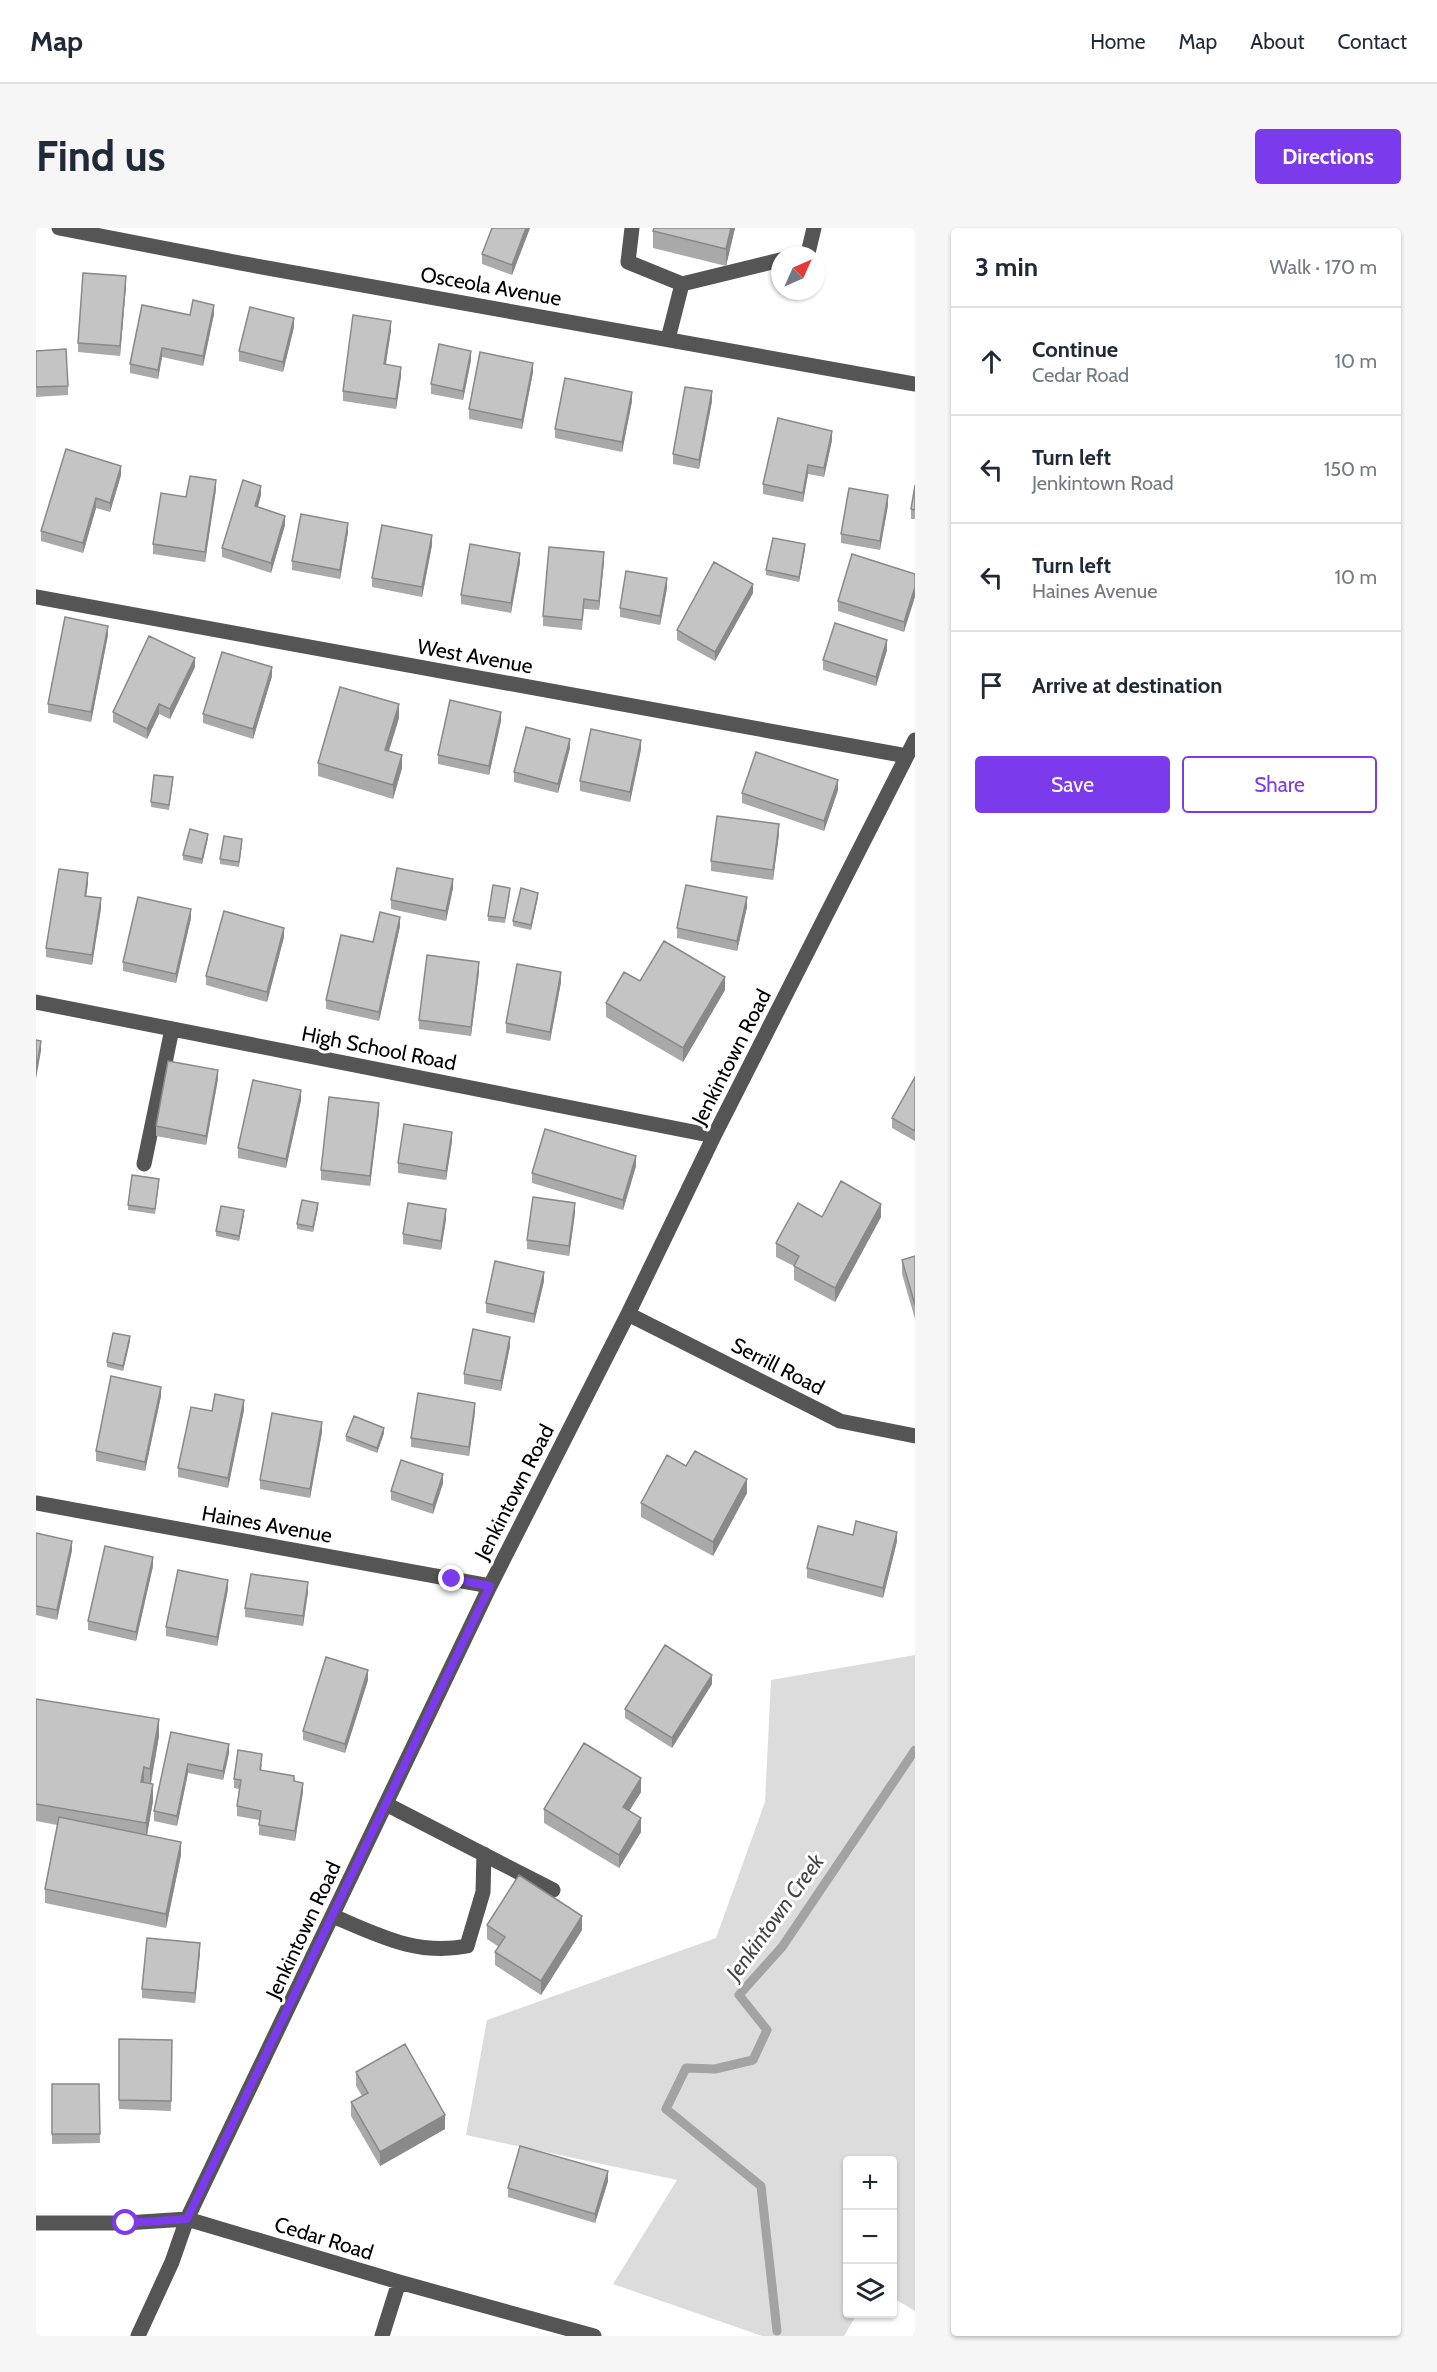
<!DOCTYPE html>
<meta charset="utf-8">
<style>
body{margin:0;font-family:Cabin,sans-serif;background:#f6f6f7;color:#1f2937}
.controls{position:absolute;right:18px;bottom:18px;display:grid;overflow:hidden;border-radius:6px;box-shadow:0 2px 4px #0004}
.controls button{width:54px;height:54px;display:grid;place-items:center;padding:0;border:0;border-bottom:2px solid #e0e1e3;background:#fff;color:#1f2937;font:30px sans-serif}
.compass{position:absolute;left:735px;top:18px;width:54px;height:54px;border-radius:50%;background:#fff;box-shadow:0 2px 4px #0004;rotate:45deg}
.stop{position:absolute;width:18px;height:18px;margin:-14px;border:4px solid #7c3aed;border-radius:50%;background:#fff}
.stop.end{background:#7c3aed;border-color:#fff;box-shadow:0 2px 6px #0008}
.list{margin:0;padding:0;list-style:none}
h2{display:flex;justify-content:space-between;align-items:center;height:78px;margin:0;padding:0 24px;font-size:26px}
h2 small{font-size:20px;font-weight:400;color:#747a83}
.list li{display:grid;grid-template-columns:39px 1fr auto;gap:18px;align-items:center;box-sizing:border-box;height:108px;padding:0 24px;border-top:2px solid #e0e1e3}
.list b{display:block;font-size:22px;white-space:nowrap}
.list p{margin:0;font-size:20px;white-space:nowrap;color:#747a83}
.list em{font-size:20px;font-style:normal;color:#747a83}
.actions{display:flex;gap:12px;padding:18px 24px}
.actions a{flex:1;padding:14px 0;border:2px solid #7c3aed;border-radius:6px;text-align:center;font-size:21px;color:#7c3aed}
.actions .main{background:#7c3aed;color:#fff}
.icon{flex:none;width:33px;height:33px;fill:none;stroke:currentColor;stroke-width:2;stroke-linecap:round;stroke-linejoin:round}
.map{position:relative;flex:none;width:879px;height:2108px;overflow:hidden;border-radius:6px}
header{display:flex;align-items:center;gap:36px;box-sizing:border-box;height:84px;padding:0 30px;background:#fff;border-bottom:2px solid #e0e1e3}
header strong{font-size:28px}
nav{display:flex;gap:33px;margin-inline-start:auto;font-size:21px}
.intro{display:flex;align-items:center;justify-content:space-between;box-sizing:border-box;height:144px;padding:0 36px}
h1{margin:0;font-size:42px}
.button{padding:15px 27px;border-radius:6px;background:#7c3aed;color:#fff;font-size:21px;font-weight:700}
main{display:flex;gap:36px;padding:0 36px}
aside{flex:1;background:#fff;border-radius:6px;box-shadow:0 2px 4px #0004}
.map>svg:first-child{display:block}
</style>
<header>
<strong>Map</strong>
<nav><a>Home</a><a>Map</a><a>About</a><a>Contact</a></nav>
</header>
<div class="intro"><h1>Find us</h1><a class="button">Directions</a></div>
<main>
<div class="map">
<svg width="879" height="2108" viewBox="0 0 879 2108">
<rect width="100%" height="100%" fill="#fff"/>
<path fill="#dcdcdc" d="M879,1427V2083L857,2070L856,1932H812V2086H821L808,2108H726L577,2056L641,1952L430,1907L451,1792L680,1710L729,1574L735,1452Z"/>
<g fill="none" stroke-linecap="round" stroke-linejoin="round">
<path stroke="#a3a3a3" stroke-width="9" d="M741,2103L725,1958L630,1881L650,1840L679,1841L717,1832L731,1802L703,1767L746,1719L879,1522"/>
<path stroke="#555" stroke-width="15" d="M23,0L204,35L879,156
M596,0L592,34L646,56
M765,27L772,25L778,0
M632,111L646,56L744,32
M0,369L871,528
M0,774L678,908
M108,936L136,801
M592,1086L804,1193L879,1208
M0,1275L454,1358
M350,1576L517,1662
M297,1688C342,1707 381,1728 431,1718L447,1664L448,1626
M0,1995H90L151,1991L363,2054L558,2108
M102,2108L136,2034L151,1991L454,1358L592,1086L678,908L879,512
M346,2108L363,2054"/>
</g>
<path fill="#a9a9a9" d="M456,0H494L476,47L446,36V26Z
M699,0L690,38L617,20V3Z
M90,58L84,128L42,124V115Z
M178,86L167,138L126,129L122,151L94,145V136L154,87Z
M258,99L247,144L203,133V123Z
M355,102L350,137L365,148L360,181L307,173V163Z
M0,123L32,158V167L0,169Z
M435,132L427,172L395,166V156Z
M497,144L486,201L433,191V181Z
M596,173L586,224L519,210V201Z
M676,173L663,241L637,236V226Z
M796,212L788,249L772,246L767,274L727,266V256Z
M85,247L74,284L60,280L47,325L5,313V303Z
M879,257V291H875V281Z
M180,261L169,334L117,326V316L150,269Z
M225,267L222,279L249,297L235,345L186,329V320Z
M852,277L844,322L805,315V306Z
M312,304L304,351L256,342V333Z
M396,317L386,369L336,359V350Z
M769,321L763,354L730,347V342Z
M484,334L475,385L425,376V367Z
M568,334L563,382L548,381L546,402L507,398V388Z
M879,346L868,404L802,383V373Z
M631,360L624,397L584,389V380Z
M717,365L679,433L641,412V402Z
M72,407L55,494L12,485V476Z
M851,422L840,458L787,442V432Z
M159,439L134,491L123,486L111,511L77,494V484Z
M236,448L217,511L167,495V486Z
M363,490L353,523L366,540L357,571L282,548V535Z
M465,493L453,547L402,536V527Z
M534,520L522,565L478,554V544Z
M605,521L594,574L544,563V553Z
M137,554L133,582L115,579V574Z
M802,562L788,603L706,575V565Z
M743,606L737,652L675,643V633Z
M172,610L166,636L147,632V627Z
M206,616L203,639L184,636V631Z
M52,655L50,668L65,680L56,737L10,729V720Z
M417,660L410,693L355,681V672Z
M474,665L469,695L452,693V688Z
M502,669L495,702L477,698V693Z
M711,679L701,723L641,710V700Z
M155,690L140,755L87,743V734Z
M364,698L343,793L290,781V772Z
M248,709L231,774L170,757V748Z
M443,744L435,808L383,801V792Z
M604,753L689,762L647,834L570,789V775Z
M525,754L514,813L470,805V795Z
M879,849V913L856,900V890Z
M182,851L170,917L120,908V898Z
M265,872L250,940L202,930V920Z
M343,884L334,958L285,952V942Z
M416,913L410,952L362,945V935Z
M600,938L587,982L496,955V945Z
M123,955L119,986L92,982V977Z
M282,980L277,1004L261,1001V996Z
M539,985L533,1028L491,1021V1012Z
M208,987L203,1013L180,1008V1003Z
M786,989H845L799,1074L758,1052V1038L740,1029V1015Z
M410,991L405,1022L367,1016V1006Z
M879,1028V1091L866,1046V1032Z
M508,1053L498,1095L450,1085V1075Z
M94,1113L87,1143L71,1139V1134Z
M474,1118L465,1163L428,1156V1146Z
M125,1168L109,1243L60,1233V1223Z
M208,1182L192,1260L142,1249V1240L176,1183Z
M439,1184L433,1228L375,1219V1210Z
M286,1204L274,1270L224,1261V1252Z
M348,1205L341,1225L310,1213V1208Z
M650,1238L711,1265L677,1328L605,1289V1275Z
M407,1255L397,1286L355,1272V1263Z
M0,1305L36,1322L21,1392L0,1387Z
M817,1307L861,1313L847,1370L771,1350V1340Z
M117,1338L100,1413L52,1402V1393Z
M192,1361L181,1418L130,1408V1399Z
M272,1364L267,1398L209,1389V1380Z
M332,1452L309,1525L267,1512V1503Z
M676,1456L636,1520L589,1490V1481Z
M0,1471L123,1508L115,1556L117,1573L111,1607L145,1627L130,1700L9,1675V1661L21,1597L0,1593Z
M135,1504L193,1525L187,1552L152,1545L141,1598L118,1593V1583Z
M226,1536L225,1543L258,1553L267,1564L259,1613L223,1607V1592L201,1588V1578L203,1561L198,1560V1551Z
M605,1564L593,1583L605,1604L583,1640L508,1595V1581Z
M451,1697L546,1702L505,1767L459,1737V1724L463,1719L451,1711Z
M164,1724L159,1775L106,1770V1761Z
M83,1811L136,1812L135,1883L83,1881Z
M320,1844L409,1901L344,1938L315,1888V1874L326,1868L320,1858Z
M16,1856H63L64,1915L16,1916Z
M572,1953L559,1995L472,1969V1960Z"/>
<path fill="#898989" d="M490,0H494L476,47V37Z
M695,0H699L690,38V21Z
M90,48V58L84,128V118Z
M178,77V86L167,138V128Z
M258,90V99L247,144V134Z
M355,93V102L348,146V136Z
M126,120V129L122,151V142Z
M435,123V132L427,172V163Z
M497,135V144L486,201V192Z
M365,139V148L360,181V171Z
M676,163V173L663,241V232Z
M596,164V173L586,224V214Z
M796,203V212L788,249V240Z
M772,237V246L767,274V265Z
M85,238V247L74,284V275Z
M180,252V261L169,334V324Z
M225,258V267L219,287V278Z
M852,267V277L844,322V313Z
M60,270V280L47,325V315Z
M249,288V297L235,345V335Z
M312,295V304L304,351V342Z
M396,307V317L386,369V359Z
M769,316V321L763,354V349Z
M568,324V334L563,382V373Z
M484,325V334L475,385V375Z
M631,350V360L624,397V388Z
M717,356V365L679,433V424Z
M879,359V369L868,404V394Z
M72,398V407L55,494V484Z
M851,412V422L840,458V449Z
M159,430V439L134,491V481Z
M236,439V448L217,511V501Z
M123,476V486L111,511V501Z
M363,476V490L349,535V522Z
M465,484V493L453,547V538Z
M534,511V520L522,565V556Z
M605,512V521L594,574V564Z
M366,527V540L357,571V557Z
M802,552V562L788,603V593Z
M743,596V606L737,652V642Z
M172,606V610L166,636V631Z
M52,645V655L49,677V668Z
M417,651V660L410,693V683Z
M502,665V669L495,702V697Z
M711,669V679L701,723V713Z
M65,670V680L56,737V727Z
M155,681V690L140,755V746Z
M364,689V698L343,793V784Z
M248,700V709L231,774V764Z
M443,734V744L435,808V799Z
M525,744V754L514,813V804Z
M689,749V762L647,834V820Z
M5,813V823L0,851V842Z
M182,842V851L170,917V908Z
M265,862V872L250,940V931Z
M343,875V884L334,958V948Z
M416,904V913L410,952V943Z
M600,928V938L587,982V972Z
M282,975V980L277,1004V999Z
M539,975V985L533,1028V1018Z
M845,976V989L799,1074V1060Z
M410,981V991L405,1022V1013Z
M208,982V987L203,1013V1008Z
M508,1044V1053L498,1095V1086Z
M94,1108V1113L87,1143V1138Z
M474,1109V1118L465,1163V1153Z
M125,1159V1168L109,1243V1234Z
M208,1172V1182L192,1260V1250Z
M439,1175V1184L433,1228V1219Z
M286,1194V1204L274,1270V1261Z
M348,1200V1205L341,1225V1220Z
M407,1246V1255L397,1286V1277Z
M711,1251V1265L677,1328V1314Z
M861,1304V1313L847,1370V1360Z
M36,1313V1322L21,1392V1382Z
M117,1329V1338L100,1413V1404Z
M192,1352V1361L181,1418V1409Z
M272,1354V1364L267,1398V1388Z
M332,1442V1452L309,1525V1516Z
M676,1447V1456L636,1520V1510Z
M123,1491V1508L114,1558V1541Z
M193,1516V1525L187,1552V1543Z
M152,1536V1545L141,1598V1588Z
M108,1539V1556L105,1554Z
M605,1550V1564L587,1593V1579Z
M267,1555V1564L259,1613V1603Z
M117,1556V1573L110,1612V1595Z
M605,1590V1604L583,1640V1627Z
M145,1614V1627L130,1700V1686Z
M546,1688V1702L505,1767V1753Z
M164,1715V1724L159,1775V1765Z
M409,1887V1901L344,1938V1924Z
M572,1943V1953L559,1995V1986Z"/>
<path fill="#c4c4c4" stroke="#898989" stroke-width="1.5" d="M456,0H490L476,37L446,26Z
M618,0H695L690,21L617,3Z
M47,45L90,48L84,118L42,115Z
M157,72L178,77L167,128L126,120L122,142L94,136L106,77L154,87Z
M214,79L258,90L247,134L203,123Z
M317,87L355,93L348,136L365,139L360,171L307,163Z
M403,116L435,123L427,163L395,156Z
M30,121L32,158L0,159V123Z
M444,124L497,135L486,192L433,181Z
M529,150L596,164L586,214L519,201Z
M649,159L676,163L663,232L637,226Z
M742,190L796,203L788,240L772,237L767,265L727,256Z
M30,221L85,238L74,275L60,270L47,315L5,303Z
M154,248L180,252L169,324L117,316L125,265L150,269Z
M207,252L225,258L219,278L249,288L235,335L186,320Z
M879,257V282L875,281Z
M813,260L852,267L844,313L805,306Z
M265,286L312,295L304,342L256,333Z
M346,297L396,307L386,359L336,350Z
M737,310L769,316L763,349L730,342Z
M434,316L484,325L475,375L425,367Z
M513,319L568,324L563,373L548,371L546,392L507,388Z
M816,326L879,346V359L868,394L802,373Z
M678,334L717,356L679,424L641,402Z
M590,343L631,350L624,388L584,380Z
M29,389L72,398L55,484L12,476Z
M799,395L851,412L840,449L787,432Z
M113,408L159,430L134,481L123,476L111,501L77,484Z
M186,424L236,439L217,501L167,486Z
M304,459L363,476L349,522L366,527L357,557L282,535Z
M414,472L465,484L453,538L402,527Z
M490,499L534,511L522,556L478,544Z
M555,501L605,512L594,564L544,553Z
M720,524L802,552L788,593L706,565Z
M118,547L137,549L133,577L115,574Z
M681,588L743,596L737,642L675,633Z
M154,601L172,606L166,631L147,627Z
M188,608L206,611L203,634L184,631Z
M361,640L417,651L410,683L355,672Z
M23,641L52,645L49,668L65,670L56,727L10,720Z
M457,657L474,660L469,690L452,688Z
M650,657L711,669L701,713L641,700Z
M485,660L502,665L495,697L477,693Z
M102,669L155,681L140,746L87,734Z
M188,683L248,700L231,764L170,748Z
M344,684L364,689L343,784L290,772L305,707L337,714Z
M628,713L689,749L647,820L570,775L588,744L604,753Z
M391,727L443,734L435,799L383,792Z
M481,736L525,744L514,804L470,795Z
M0,812L5,813L0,842Z
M132,833L182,842L170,908L120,898Z
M879,849V903L856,890Z
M217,852L265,862L250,931L202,920Z
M293,869L343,875L334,948L285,942Z
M368,896L416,904L410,943L362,935Z
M509,901L600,928L587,972L496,945Z
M96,947L123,951L119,981L92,977Z
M805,953L845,976L799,1060L758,1038L763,1028L740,1015L762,975L786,989Z
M497,969L539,975L533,1018L491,1012Z
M266,972L282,975L277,999L261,996Z
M372,975L410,981L405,1013L367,1006Z
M185,978L208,982L203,1008L180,1003Z
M879,1028V1077L866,1032Z
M459,1033L508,1044L498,1086L450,1075Z
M437,1101L474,1109L465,1153L428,1146Z
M77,1105L94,1108L87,1138L71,1134Z
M75,1148L125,1159L109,1234L60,1223Z
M382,1165L439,1175L433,1219L375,1210Z
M179,1166L208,1172L192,1250L142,1240L155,1179L176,1183Z
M236,1185L286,1194L274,1261L224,1252Z
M318,1188L348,1200L341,1220L310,1208Z
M659,1223L711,1251L677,1314L605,1275L631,1227L650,1238Z
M365,1232L407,1246L397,1277L355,1263Z
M820,1293L861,1304L847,1360L771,1340L782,1298L817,1307Z
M0,1305L36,1313L21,1382L0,1378Z
M69,1318L117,1329L100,1404L52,1393Z
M142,1342L192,1352L181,1409L130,1399Z
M215,1346L272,1354L267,1388L209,1380Z
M629,1417L676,1447L636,1510L589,1481Z
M290,1429L332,1442L309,1516L267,1503Z
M0,1471L123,1491L114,1541L108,1539L105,1554L117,1556L110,1595L0,1576Z
M135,1504L193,1516L187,1543L152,1536L141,1588L118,1583Z
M548,1515L605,1550L587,1579L605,1590L583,1627L508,1581Z
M202,1522L226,1526L224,1542L258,1548V1553L267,1555L259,1603L223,1597L225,1583L201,1578L205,1552L198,1551Z
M23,1589L145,1614L130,1686L9,1661Z
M483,1647L546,1688L505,1753L459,1724L469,1709L451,1697Z
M111,1710L164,1715L159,1765L106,1761Z
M83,1811L136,1812L135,1873L83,1872Z
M369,1816L409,1887L344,1924L315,1874L332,1865L320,1844Z
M16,1856H63L64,1906H16Z
M484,1918L572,1943L559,1986L472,1960Z"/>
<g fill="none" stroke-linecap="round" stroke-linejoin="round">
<path stroke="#7c3aed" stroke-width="8" d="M90,1995L151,1991L454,1358L416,1351"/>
</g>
<g text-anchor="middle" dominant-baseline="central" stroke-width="6" stroke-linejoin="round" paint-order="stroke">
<g font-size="21" fill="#000" stroke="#fff">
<text transform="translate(455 58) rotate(10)">Osceola Avenue</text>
<text transform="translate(439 428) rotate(10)">West Avenue</text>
<text transform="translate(343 820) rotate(11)">High School Road</text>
<text transform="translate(695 829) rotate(-63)">Jenkintown Road</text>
<text transform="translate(742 1138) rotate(27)">Serrill Road</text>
<text transform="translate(478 1264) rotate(-63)">Jenkintown Road</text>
<text transform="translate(231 1296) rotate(10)">Haines Avenue</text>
<text transform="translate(267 1702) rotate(-65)">Jenkintown Road</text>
<text transform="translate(288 2010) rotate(17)">Cedar Road</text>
</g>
<g font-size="22" font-style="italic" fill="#444" stroke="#fff">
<text transform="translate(739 1689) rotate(-54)">Jenkintown Creek</text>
</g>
</g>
</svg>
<div class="controls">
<button>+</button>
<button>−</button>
<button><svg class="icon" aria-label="layers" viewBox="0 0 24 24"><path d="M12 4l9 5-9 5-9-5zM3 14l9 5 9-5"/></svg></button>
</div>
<svg class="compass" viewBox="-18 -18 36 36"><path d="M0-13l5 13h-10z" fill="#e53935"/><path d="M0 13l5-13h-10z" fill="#747a83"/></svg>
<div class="stop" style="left:90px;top:1995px"></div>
<div class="stop end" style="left:416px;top:1351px"></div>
</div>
<aside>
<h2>3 min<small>Walk · 170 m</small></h2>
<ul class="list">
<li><svg class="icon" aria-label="ahead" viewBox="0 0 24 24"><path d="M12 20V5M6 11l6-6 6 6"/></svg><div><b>Continue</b><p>Cedar Road</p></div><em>10 m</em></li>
<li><svg class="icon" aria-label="left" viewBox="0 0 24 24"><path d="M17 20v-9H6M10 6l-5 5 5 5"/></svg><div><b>Turn left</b><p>Jenkintown Road</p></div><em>150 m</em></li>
<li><svg class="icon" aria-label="left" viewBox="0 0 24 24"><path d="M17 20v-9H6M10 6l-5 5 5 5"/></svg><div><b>Turn left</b><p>Haines Avenue</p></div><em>10 m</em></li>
<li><svg class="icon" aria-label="arrive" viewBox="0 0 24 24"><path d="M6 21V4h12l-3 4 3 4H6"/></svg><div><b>Arrive at destination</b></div></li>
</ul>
<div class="actions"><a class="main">Save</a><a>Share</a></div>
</aside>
</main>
